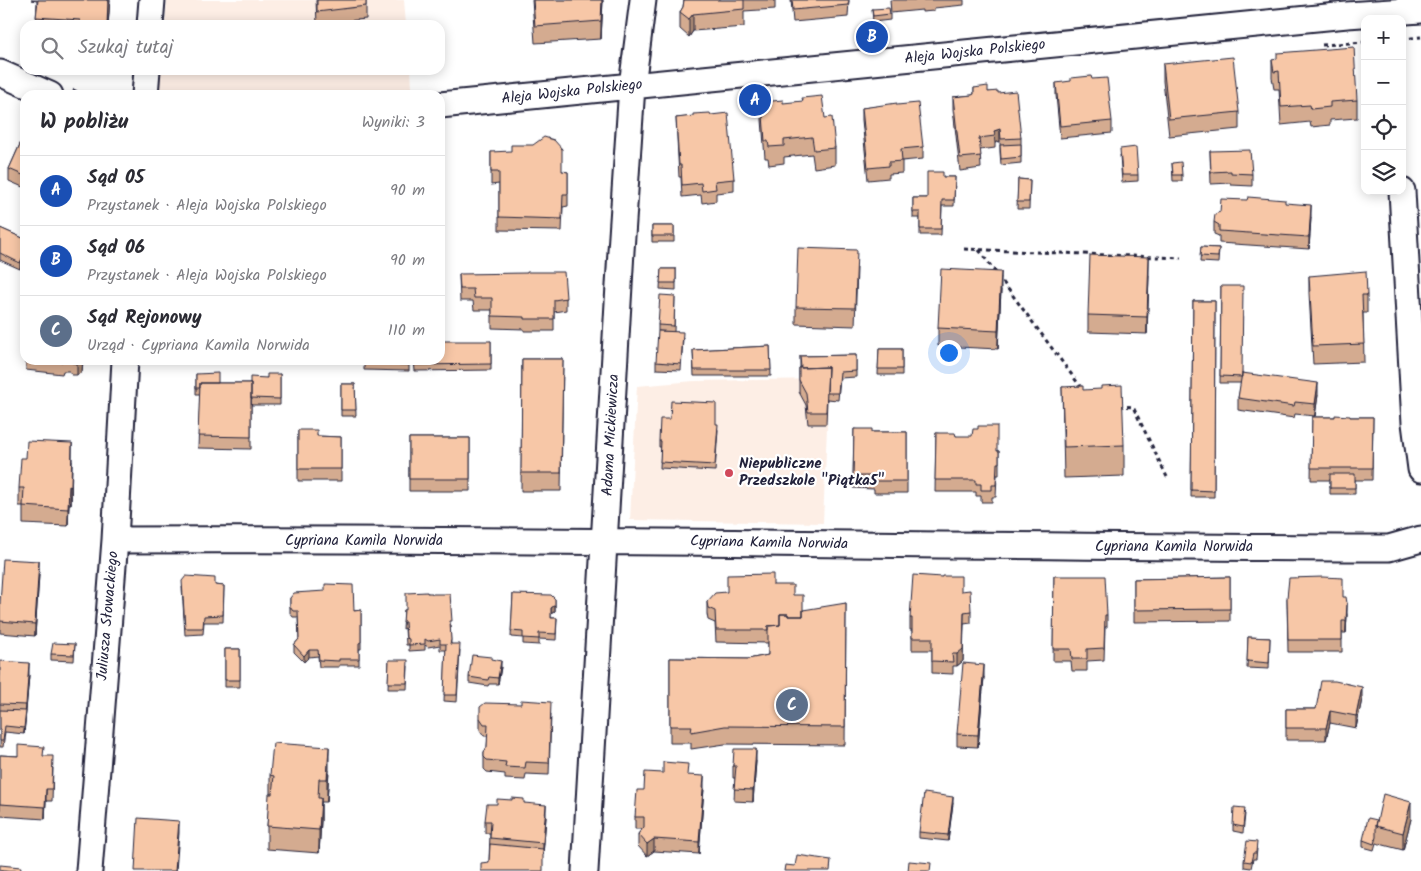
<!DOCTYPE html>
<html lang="pl">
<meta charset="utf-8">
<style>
body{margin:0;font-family:Kalam,sans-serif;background:#f7f7f7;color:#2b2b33}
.controls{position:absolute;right:15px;top:15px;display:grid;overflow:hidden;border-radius:10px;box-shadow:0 2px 12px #0003}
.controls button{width:45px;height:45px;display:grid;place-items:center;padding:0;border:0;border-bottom:1px solid #e1e1e2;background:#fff;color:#2b2b33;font:25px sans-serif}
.you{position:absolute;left:948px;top:352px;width:18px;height:18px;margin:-12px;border:4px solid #fff;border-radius:50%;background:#1a73e8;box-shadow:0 0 0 8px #1a73e833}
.badge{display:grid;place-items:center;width:32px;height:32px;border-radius:50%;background:#d93025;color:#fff;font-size:16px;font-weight:700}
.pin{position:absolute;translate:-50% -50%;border:2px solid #fff;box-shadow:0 1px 5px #0006}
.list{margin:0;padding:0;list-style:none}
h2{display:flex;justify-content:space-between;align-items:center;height:65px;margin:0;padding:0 20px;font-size:21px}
h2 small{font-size:16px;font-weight:400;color:#7c7c81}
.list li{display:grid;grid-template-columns:32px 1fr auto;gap:15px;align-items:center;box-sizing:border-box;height:70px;padding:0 20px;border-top:1px solid #e1e1e2}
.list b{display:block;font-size:19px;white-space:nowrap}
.list p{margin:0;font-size:16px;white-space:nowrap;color:#7c7c81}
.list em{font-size:16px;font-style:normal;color:#7c7c81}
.icon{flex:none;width:28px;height:28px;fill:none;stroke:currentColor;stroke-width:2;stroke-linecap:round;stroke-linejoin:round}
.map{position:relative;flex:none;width:1421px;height:871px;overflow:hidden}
.search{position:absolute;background:#fff;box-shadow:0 2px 12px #0003;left:20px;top:20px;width:425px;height:55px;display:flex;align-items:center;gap:12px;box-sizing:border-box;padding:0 18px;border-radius:15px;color:#7c7c81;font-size:19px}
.panel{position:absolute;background:#fff;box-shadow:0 2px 12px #0003;left:20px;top:90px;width:425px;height:275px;border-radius:15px}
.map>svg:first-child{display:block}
</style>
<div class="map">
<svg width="1421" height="871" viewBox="0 0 1421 871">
<rect width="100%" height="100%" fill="#fff"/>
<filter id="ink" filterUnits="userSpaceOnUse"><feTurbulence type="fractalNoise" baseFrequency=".02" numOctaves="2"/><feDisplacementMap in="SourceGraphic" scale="10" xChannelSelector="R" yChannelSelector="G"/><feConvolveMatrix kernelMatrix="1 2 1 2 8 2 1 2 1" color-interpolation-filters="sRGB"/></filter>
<g filter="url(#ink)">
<path fill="#fdeee5" d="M167,0H404L406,25H165Z
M161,70H411L412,88L357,95H159Z
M829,379L823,523L630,520L637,386L694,381Z"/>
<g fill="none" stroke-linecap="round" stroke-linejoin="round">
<g stroke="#22223b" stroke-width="29">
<path id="minor" d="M150,25L152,0
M0,73L50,95
M145,95L147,70
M440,105L1347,15L1421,10
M1402,191L1415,423L1421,469
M115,540C540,538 964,547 1389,548L1421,539
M89,871L115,540L125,360
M585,871L621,251L632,86L643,0"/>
</g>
<path stroke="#22223b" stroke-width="3" stroke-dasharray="4 4" stroke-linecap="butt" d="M1402,39L1421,37
M1322,45L1365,42
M73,90L84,95
M396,95L421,93
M964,249L1181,258
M979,250L1083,390
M1119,406L1133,407L1167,477"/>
<use href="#minor" stroke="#fff" stroke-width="25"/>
</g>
<path fill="#d4ab90" stroke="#22223b" d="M31,0H110L108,25H36L37,1Z
M316,0H366V19L317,24Z
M532,0H603L601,39L535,43Z
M684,0H775V9L744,11V27L693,31L689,37L680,29V12L683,7Z
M791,0H849L848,17L793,22Z
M890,0H964V5L934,8V11L922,12V10L891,13Z
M872,9L890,14V20L873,22Z
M1272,60L1357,100V118L1330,120V125L1311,127L1310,122L1281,125L1279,89H1274L1272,78Z
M1163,64L1239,112V129L1169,136L1163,81Z
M1056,83L1112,121V133L1060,138L1056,95Z
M974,88L988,92L998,93L1021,138V163L1001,165L1000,152V141L995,143V148L980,150L981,168L960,171L953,109V97L972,95L974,94Z
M762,102L783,103L825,118L835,148V165L814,168L812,154L784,157V163L769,165L768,158H765L762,120Z
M897,105L923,147V159L902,161V173L889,174V178L868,180L862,120V108Z
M711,115L734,179V191L716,193V201L702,203L701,195L682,197L681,177H679L676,118Z
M25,133V188L9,181V169Z
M1210,151L1252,174V186L1231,185V183L1211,184Z
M491,152L562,171L568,172V206L563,207L562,231L499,230V184L491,185Z
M1120,155L1138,175V181L1122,182Z
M1172,163L1182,175V181H1173Z
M943,177H955L954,206H942L941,235H920V218H913V198H927Z
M1018,179L1030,180L1029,209H1017Z
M1285,203L1311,217L1309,249L1219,243V236L1214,234V222Z
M652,226H674V242H652Z
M0,228L25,239V258L20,269L0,260Z
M1201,247L1219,248L1218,263L1200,262Z
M857,268L855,326L796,324V307Z
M661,269H676V290L660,289Z
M459,274L566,298V310L554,312V331H524V329L492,328V310H474L473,301H460Z
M1149,275L1147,334L1088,332V315Z
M1309,276L1367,295V313H1363L1364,362L1313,364L1309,293Z
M1221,286L1242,373L1318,395L1315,416L1295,414L1294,418L1238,410V398L1241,383H1220Z
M1001,290L998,349L938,346V328Z
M675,296L674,332L658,331V325Z
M1193,301H1215L1214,497H1191Z
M683,338L681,370L656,369V362Z
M491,341V370L415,371L414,360Z
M770,346L771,376H694L693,350Z
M879,349H902V375H878Z
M856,355V377L840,378L838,400L827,399L826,424H808L806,405L799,392V368H800V356Z
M522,359H563L561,491H521Z
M26,360H83L82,372L77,375H72L69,371H63L62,374L26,370Z
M364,360H409V371L364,370Z
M196,374L218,383H250L280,374V405H251V395V449L198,448L200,394H196Z
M341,384H355L356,416H341Z
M1062,387L1083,390L1124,445V476L1064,478Z
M1312,417H1373L1372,480H1355V494H1330V480H1311Z
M716,424L718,430L715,471L660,468L661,447H659V441Z
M854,429L872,432H907V493H874V489L853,488Z
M298,430L317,436L341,437V481H298Z
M936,433L956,436L997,451H999V475H997L996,497H992V502H981V496H976V492H935Z
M409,438H470V491H409Z
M72,461L71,504H69L68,526L23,524V506H19V488Z
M39,574L35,636L0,633V604Z
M1054,576L1107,615V627H1105L1104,660L1087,661V671H1072L1071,661H1053Z
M1230,577V621L1134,622V579Z
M215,585L224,586L223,622H204L203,634L185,635L182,587Z
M773,585L793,595L803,616L846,603L845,745L725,744L691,749V743H670V658L748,659L768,655V643L716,642L715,623L708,620L707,614V602L727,592Z
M961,591L971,611V623L964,624L963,661L957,666H953V674L932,673V650H912V630H910V618Z
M427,593L432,594L452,627L450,628L451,644L460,650L457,702L444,701L446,650H440V645L428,647L425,645V650L409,651V645H406L405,628L403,629L404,610H406Z
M513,594L555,599V611L551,614V618H557L556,640L539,639V645L523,644V638L511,637Z
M1343,597L1347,615L1346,633H1342V652H1288L1287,598Z
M290,598L354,611L361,610V649H359V665H339V667H319L318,656L309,657L304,662L294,652V645L299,639L298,617H293L290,613Z
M1248,637L1270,638L1269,669L1247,668Z
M75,644L74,661L51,660V654Z
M225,649H240V687H225Z
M389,660L408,666L407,689H388Z
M491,660L501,667L498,684H489L488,686L469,683V677Z
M0,661L29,675L24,734L5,732L3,747H0Z
M984,677L978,747L957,746V734Z
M1362,699L1356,728L1330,723L1326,740H1286V709H1316Z
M551,714L549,775L526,774L525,780L505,779V774L487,772L484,769V752L487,747L488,736H484L480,730V718Z
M0,755L18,756L53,768L52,801H46L45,819L0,816Z
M756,761L753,802L734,801L735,778H733V766Z
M329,770L327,802H321V821L319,853L267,849V826L270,794V775Z
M688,775L704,788L699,854L654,851L647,856L638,846V834L642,829H635V817L644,790Z
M524,803L546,817L543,855L489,862L490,833H485V821L497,804Z
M953,803L948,841L919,838V832Z
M1245,814L1243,833L1233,831V825Z
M1411,819L1403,850L1376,843L1374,850L1363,847V840L1377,820Z
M1257,849L1256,859H1253L1251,868L1244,867V861Z"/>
<path fill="#ad8b75" stroke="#22223b" d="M108,0H110L108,25H107Z
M602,0H603L601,39V21Z
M693,14V31L689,37V19Z
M1000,129V141L995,143L994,131Z
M1311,205V217L1309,249V237Z
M25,252V258L20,269V263Z
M1149,257V275L1147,334V317Z
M1001,272V290L998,349V331Z
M81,360H83L82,372L77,375V363Z
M1318,383V395L1315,416V404Z
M72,443V461L71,504V487Z
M69,486V504L68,526V509Z
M39,561V574L35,636V624Z
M1347,603V615L1346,633V621Z
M555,605V611L551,614V608Z
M964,612L963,661L957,666V654Z
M309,650V657L304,662V656Z
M501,661V667L498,684V678Z
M29,663V675L24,734L26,705Z
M984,665V677L978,747V735Z
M1362,687V699L1356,728V716Z
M1330,711V723L1326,740V728Z
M329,747V770L327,802V779Z
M756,749V761L753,802V790Z
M704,776V788L699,854V842Z
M46,789V801L45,819V807Z
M953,797V803L948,841V835Z
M321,798V821L319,853V830Z
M1411,802V819L1403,850V833Z
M546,805V817L543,855V843Z
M179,821V833L176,871H175Z
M654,839V851L647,856V844Z"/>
<path fill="#f7c7a7" stroke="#22223b" d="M38,0H108L107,25H80V20L36,17Z
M317,0H366V6L317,12Z
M533,0H602L601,21L535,26Z
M684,0H744V9L693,14L689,19L680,12L683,7Z
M792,0H849L848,5L793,10Z
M889,8L890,14L873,16L872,9Z
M1354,47L1357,100L1330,102V107L1311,109L1310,105L1281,107L1279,71L1274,72L1272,60L1277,59V53Z
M1233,57L1239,112L1169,119L1163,64Z
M1091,76L1092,79L1107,78L1112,121L1060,126L1056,83L1071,81V78Z
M988,86V92L998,91V93L1016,91L1021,138L1001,139L1000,129L994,131L995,136L979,138L981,156L960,158L953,97L972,95L974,94V88Z
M822,96L825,118L832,117L835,148L814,150L812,137L784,140V146L769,147L768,141H765L762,102L783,100V103L803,101L802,98Z
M897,103V105L918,103L923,147L901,149L902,161L889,162V166L868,168L862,108Z
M710,113L711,115L728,113L734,179L715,181L716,189L702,191L701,183L682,185L681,165H679L676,118L693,116V114Z
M25,133V176L9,169Z
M544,137L554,140L562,149V171L568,172V194H563L562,219L499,217V172H491V152L511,151V145H533Z
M1021,144V157L1001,159L1000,145Z
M1136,147L1138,175H1122L1120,149Z
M1250,150L1252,174L1231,173V171L1211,172L1210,151Z
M1181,162L1182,175H1173L1172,163Z
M927,172H943V177H955L954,200H942L941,229H920V212H913V198H927Z
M1018,179L1030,180L1029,202H1017Z
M1248,197L1285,200V203L1311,205L1309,237L1219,231V225L1214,222L1215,214L1220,212L1221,199L1247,200Z
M652,226H674V236H652Z
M0,228L25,239V252L20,263L0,253Z
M1201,247L1219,248L1218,257L1200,256Z
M798,248L857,250L855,308L796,307Z
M1090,255L1149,257L1147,317L1088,315Z
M661,269H676V283H660Z
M941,269L1001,272L998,331L938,328Z
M1366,271L1367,295H1362L1364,344L1313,346L1309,276Z
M527,272H564L566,298L554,300V319H524V317L492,316V298H474L473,289H460L459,274L527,273Z
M1221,286H1243L1242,373V377L1220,376Z
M660,295L675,296L674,326L658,325Z
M1193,301H1215L1214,491L1191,490Z
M658,331L683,332L681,364L656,362Z
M440,341H491V364L415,365L414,360H440Z
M770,346L771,370H694L693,350Z
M879,349H902V369H878Z
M856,355V371L840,372L838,393H827L828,367L801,368L800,356Z
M522,359H563L561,473H521Z
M45,360H63L62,362Z
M70,360H81L77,363H72Z
M364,360H409V365L364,364Z
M828,367L826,412H808L806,393L799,380V368Z
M218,373V383H200V388H196V374Z
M1242,373L1318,383L1315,404L1295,402L1294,406L1238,398Z
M267,374H280V399L251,398V383H250V377L267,378Z
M200,383H251V437L198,436Z
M341,384H355L356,410H341Z
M1122,385L1124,445L1064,447L1062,387L1083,386V390L1101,389V386Z
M671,401L716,403V424H718L715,465L660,462L661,441H659L660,419H670Z
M1335,415L1350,416V417H1373L1372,468H1311L1312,417H1335Z
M978,426H997V451H999V463H997L996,485H992V490H981V484H976V480H935L936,433H955L956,436H972L973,429H978Z
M854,429H872V432H907V481H874V476H853Z
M298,430H317V436L341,437V469H298Z
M409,438H470V479H409Z
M27,441L72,443L71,487L69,486L68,509L23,506L24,488H19L21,458H26Z
M1330,474H1355V488H1330Z
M3,559L39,561L35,624L0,621V604Z
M773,574V585H793V595H803V616H788V614H780V625L768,626V630H716L715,611L708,608L707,602L715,593L727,592V575Z
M913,575L942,577V576H961V591L970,590L971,611L964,612L963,649L957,654H952L953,662L932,661V638H912V618H910Z
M186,576L215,578V585L224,586L223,615L204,616L203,628H185L182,581Z
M1054,576H1105L1107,615H1105L1104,648L1087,649V659H1072L1071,649H1053Z
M1230,577V609L1134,610V579Z
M1323,577L1343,578V597H1346L1347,603L1346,621H1342V640H1288L1287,598L1289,578Z
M325,584L353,585L354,611L361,610V642L359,643V659H339V661L319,660L318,650H309L304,656L294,645L299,639L298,611H293L290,607V598L294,593L325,591Z
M427,592V593H432V594H450L452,621H450L451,640L450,644H460L457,695H444L446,644H440V639L428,641L425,639V644L409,645V639L406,638L405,622H403L404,610H406V593Z
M513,594L551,595L555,599V605L551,608V618H557L556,634L539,633V639L523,638V632L511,631Z
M846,603L845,727L725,726L691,732L692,726H670V658L748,659L768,655V626L780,625V614H788V616H803V610Z
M1248,637L1270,638L1269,663L1247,661Z
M53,643L75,644L74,655L51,654Z
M225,649H240V680H225Z
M472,655L491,657V659L501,661L498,678L489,677L488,680L469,677Z
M389,660H408L407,683H388Z
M0,661L29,663L26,705L0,704Z
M963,663L984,665L978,735L957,734Z
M1321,681H1335L1362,687L1356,716L1330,711L1326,728H1286V709H1316Z
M521,700L551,702L549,763L526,762L525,768L505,767L506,762L487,760L484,757V752L487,747L488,724H484L480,718V707L485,703L521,704Z
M0,710L26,711L24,728L5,726L3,741H0Z
M273,743L329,747L327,779H319L318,798H321L319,830L267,826L269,794H272L274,776L270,775Z
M18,745L44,747L43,756H53L52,789H46L45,807L0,804V755L18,756Z
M734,749H756L753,790L734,789L736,766H733Z
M663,762L688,764L687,775L704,776L699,842L654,839L647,844L638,834L644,827V817H635L637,790H644L645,772L663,773Z
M924,793L953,797L948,835L919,832Z
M1383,794L1411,802L1403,833L1376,826Z
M512,798L524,799V803L546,805L543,843L490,838L491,821H485L487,804H497V799L512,800Z
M1234,807L1245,808L1243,827L1233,825Z
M138,818L179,821L175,871H135Z
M1368,818L1377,820L1376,826V837L1374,844L1363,840Z
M1247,841L1257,842L1256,853H1253L1251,862L1244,861Z
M490,844L543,849V871H481V863L489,862Z
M797,855L831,860L830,871H784L785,865L795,866Z
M909,861L931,863L930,871H908Z
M0,865L21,867L20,871L0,870Z
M0,870L16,871H0Z"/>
</g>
<circle fill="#d1495b" stroke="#fff" stroke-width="2" cx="729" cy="473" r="5"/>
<g text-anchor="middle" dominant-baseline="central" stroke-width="4.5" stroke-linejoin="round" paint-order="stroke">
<g font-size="15" fill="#22223b" stroke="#fff">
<text transform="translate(975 52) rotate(-6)">Aleja Wojska Polskiego</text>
<text transform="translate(572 92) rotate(-6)">Aleja Wojska Polskiego</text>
<text transform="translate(611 435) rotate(-87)">Adama Mickiewicza</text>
<text x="364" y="541">Cypriana Kamila Norwida</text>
<text transform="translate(769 543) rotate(1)">Cypriana Kamila Norwida</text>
<text x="1174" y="547">Cypriana Kamila Norwida</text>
<text transform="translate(108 616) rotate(-85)">Juliusza Słowackiego</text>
</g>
<g font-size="15" font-weight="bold" fill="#22223b" stroke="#fff" text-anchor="start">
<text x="739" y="464">Niepubliczne<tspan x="739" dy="17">Przedszkole "Piątka5"</tspan></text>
</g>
</g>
</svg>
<div class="controls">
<button>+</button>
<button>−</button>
<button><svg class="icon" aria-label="locate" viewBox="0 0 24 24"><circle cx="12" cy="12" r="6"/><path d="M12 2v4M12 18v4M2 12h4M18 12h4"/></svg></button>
<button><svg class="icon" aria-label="layers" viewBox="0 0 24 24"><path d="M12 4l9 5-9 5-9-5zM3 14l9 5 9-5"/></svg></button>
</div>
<div class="you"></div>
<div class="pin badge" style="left:755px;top:100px;background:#1a4fb4">A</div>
<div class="pin badge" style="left:872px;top:37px;background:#1a4fb4">B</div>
<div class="pin badge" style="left:792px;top:705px;background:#5c6f8a">C</div>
<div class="search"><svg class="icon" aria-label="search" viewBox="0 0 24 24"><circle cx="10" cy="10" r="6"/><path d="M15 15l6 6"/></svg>Szukaj tutaj</div>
<section class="panel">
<h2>W pobliżu<small>Wyniki: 3</small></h2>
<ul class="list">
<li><span class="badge" style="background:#1a4fb4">A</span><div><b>Sąd 05</b><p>Przystanek · Aleja Wojska Polskiego</p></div><em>90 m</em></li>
<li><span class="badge" style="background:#1a4fb4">B</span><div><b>Sąd 06</b><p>Przystanek · Aleja Wojska Polskiego</p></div><em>90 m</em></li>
<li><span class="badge" style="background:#5c6f8a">C</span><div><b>Sąd Rejonowy</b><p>Urząd · Cypriana Kamila Norwida</p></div><em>110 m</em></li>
</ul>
</section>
</div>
